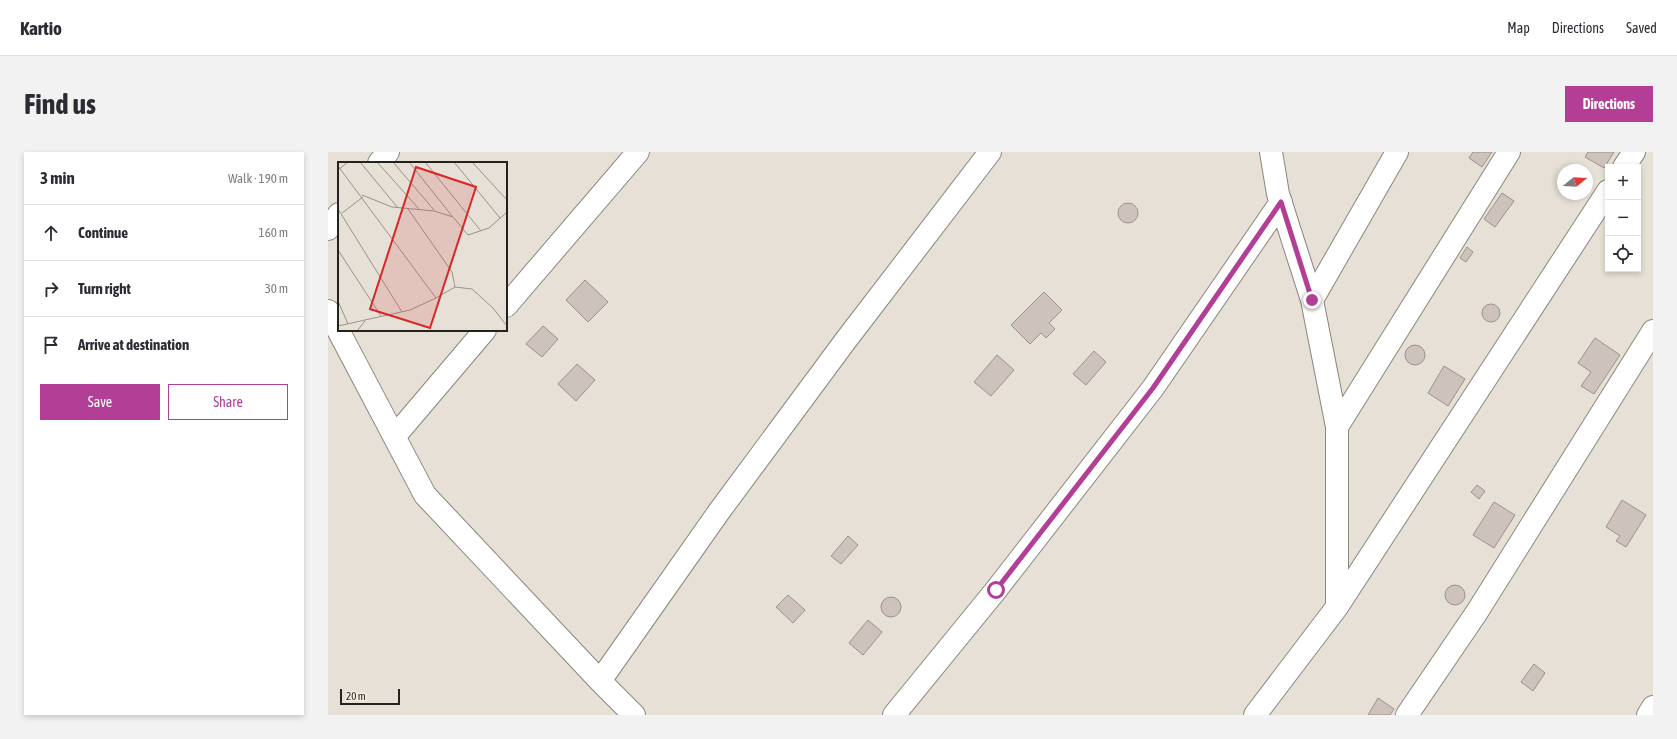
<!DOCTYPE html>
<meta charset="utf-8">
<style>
body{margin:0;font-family:"Asap Condensed",sans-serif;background:#f2f2f3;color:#2b2b33}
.controls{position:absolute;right:12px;top:12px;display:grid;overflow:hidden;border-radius:0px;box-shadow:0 2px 6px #0003}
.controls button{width:36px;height:36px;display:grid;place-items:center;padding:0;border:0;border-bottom:1px solid #e1e1e2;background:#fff;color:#2b2b33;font:20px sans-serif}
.compass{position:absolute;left:1229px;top:12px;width:36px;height:36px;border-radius:50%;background:#fff;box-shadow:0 2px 6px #0003;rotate:72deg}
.scale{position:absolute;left:12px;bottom:10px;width:60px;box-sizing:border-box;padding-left:4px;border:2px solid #24221e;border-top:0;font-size:11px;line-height:14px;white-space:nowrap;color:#24221e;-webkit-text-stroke:3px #f4eee3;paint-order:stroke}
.stop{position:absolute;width:12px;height:12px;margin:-9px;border:3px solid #b33e96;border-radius:50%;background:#fff}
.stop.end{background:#b33e96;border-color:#fff;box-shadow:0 1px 4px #0008}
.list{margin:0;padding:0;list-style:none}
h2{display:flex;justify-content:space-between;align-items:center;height:52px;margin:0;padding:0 16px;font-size:17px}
h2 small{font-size:13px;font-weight:400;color:#7c7c81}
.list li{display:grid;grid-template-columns:26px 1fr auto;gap:12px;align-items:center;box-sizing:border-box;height:56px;padding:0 16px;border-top:1px solid #e1e1e2}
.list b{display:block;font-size:15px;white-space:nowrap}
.list em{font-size:13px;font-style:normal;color:#7c7c81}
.actions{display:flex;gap:8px;padding:12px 16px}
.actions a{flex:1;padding:9px 0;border:1px solid #b33e96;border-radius:0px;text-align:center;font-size:14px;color:#b33e96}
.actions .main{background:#b33e96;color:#fff}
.icon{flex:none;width:22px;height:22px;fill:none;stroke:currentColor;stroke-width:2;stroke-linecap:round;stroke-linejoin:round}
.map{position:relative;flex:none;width:1325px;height:563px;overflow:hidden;border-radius:0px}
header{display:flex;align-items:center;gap:24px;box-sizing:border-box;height:56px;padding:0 20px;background:#fff;border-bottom:1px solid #e1e1e2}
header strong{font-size:19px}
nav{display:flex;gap:22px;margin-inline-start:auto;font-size:14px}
.intro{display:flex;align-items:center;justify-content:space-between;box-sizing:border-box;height:96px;padding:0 24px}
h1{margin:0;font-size:28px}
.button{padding:10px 18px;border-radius:0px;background:#b33e96;color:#fff;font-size:14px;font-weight:700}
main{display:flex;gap:24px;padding:0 24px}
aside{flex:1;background:#fff;border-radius:0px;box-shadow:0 2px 6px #0003}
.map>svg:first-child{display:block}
</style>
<header>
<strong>Kartio</strong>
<nav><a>Map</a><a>Directions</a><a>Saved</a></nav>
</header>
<div class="intro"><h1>Find us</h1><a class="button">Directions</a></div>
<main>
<aside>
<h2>3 min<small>Walk · 190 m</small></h2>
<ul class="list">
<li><svg class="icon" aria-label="ahead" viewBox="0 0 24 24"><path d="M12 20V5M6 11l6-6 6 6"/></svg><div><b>Continue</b></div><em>160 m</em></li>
<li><svg class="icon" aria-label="right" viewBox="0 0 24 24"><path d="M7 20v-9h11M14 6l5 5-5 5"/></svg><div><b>Turn right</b></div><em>30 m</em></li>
<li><svg class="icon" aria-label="arrive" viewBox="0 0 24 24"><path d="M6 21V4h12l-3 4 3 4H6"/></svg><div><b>Arrive at destination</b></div></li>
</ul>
<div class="actions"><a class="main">Save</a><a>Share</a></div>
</aside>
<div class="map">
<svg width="1325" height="563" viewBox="0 0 1325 563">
<rect width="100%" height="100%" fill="#e6e0d6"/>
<path fill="#cec3bc" stroke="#9c918b" d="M1145,0H1164L1154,15L1141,6Z
M1260,0H1286L1276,16L1257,5Z
M1174,41L1186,49L1167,75L1156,67Z
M790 61a10 10 0 1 1 20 0a10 10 0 1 1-20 0Z
M1139,95L1145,100L1138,110L1132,106Z
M257,128L280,150L260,170L238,148Z
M716,140L734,158L721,171L727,177L718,186L713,181L702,192L683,173Z
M1154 161a9 9 0 1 1 18 0a9 9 0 1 1-18 0Z
M215,174L230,187L214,205L198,192Z
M1267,186L1292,203L1266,242L1253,234L1263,220L1250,211Z
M1077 203a10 10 0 1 1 20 0a10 10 0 1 1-20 0Z
M766,199L778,210L758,233L745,222Z
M669,203L686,218L663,244L646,230Z
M249,212L267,228L248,249L230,232Z
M1116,214L1137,227L1120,254L1100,241Z
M1149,333L1157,339L1151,347L1143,340Z
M1294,348L1318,363L1298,395L1288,389L1292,384L1278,375Z
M1166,350L1187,363L1166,396L1145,383Z
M520,384L530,393L513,412L503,404Z
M1117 443a10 10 0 1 1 20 0a10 10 0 1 1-20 0Z
M460,443L477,458L465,471L448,455Z
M553 455a10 10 0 1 1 20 0a10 10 0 1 1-20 0Z
M540,468L554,480L535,503L521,491Z
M1206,512L1217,521L1205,539L1193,530Z
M1050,546L1066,557L1062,563H1040Z"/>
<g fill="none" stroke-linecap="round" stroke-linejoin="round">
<g stroke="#8b867c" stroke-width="24">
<path id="minor" d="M51,11L60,0
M1296,15L1306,0
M0,77L11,62
M984,148L1069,0
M178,154L310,0
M0,159L97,343L272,529
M1009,275L1181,0
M67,284L157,178
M1009,455L1280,39
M306,563L272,529L390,361L518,188L662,0
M566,563L668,438L825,236L953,50
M927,563L1009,455V275L984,148L950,42L943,0
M1079,563L1149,460L1325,179
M1320,563L1325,555"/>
</g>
<use href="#minor" stroke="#fff" stroke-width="22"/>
</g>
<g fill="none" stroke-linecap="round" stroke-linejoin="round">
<path stroke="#b33e96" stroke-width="5" d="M668,438L825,236L953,50L984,148"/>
</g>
<g transform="translate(10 10)">
<rect width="169" height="169" fill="#e6e0d6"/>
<path fill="none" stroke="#98948c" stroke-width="1" d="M22,0L60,46M39,0L81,47M55,0L96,48M71,0L114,54M87,0L143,69M116,0L162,56M134,0L169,38M0,4L98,136L117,125L134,127L155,146L169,164M0,8L10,0M24,33L54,45L96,49L115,55L130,73L151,66L169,50M0,47L64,150M70,47L114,110L117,125M4,51L25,35M0,88L43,154M0,139L10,162M0,164L72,148L98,136M19,169L27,159"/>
<path fill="#d62828" fill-opacity="0.15" stroke="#d62828" stroke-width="2" d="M78,5L138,25L92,166L32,147Z"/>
<rect width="169" height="169" fill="none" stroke="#24221e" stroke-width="2"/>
</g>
</svg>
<div class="controls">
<button>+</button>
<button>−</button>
<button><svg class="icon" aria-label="locate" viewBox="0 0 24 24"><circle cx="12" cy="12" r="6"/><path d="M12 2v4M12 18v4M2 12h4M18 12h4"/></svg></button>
</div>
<svg class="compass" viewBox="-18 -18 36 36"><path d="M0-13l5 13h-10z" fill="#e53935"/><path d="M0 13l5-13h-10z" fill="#7c7c81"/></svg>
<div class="scale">20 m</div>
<div class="stop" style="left:668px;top:438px"></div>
<div class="stop end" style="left:984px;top:148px"></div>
</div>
</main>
